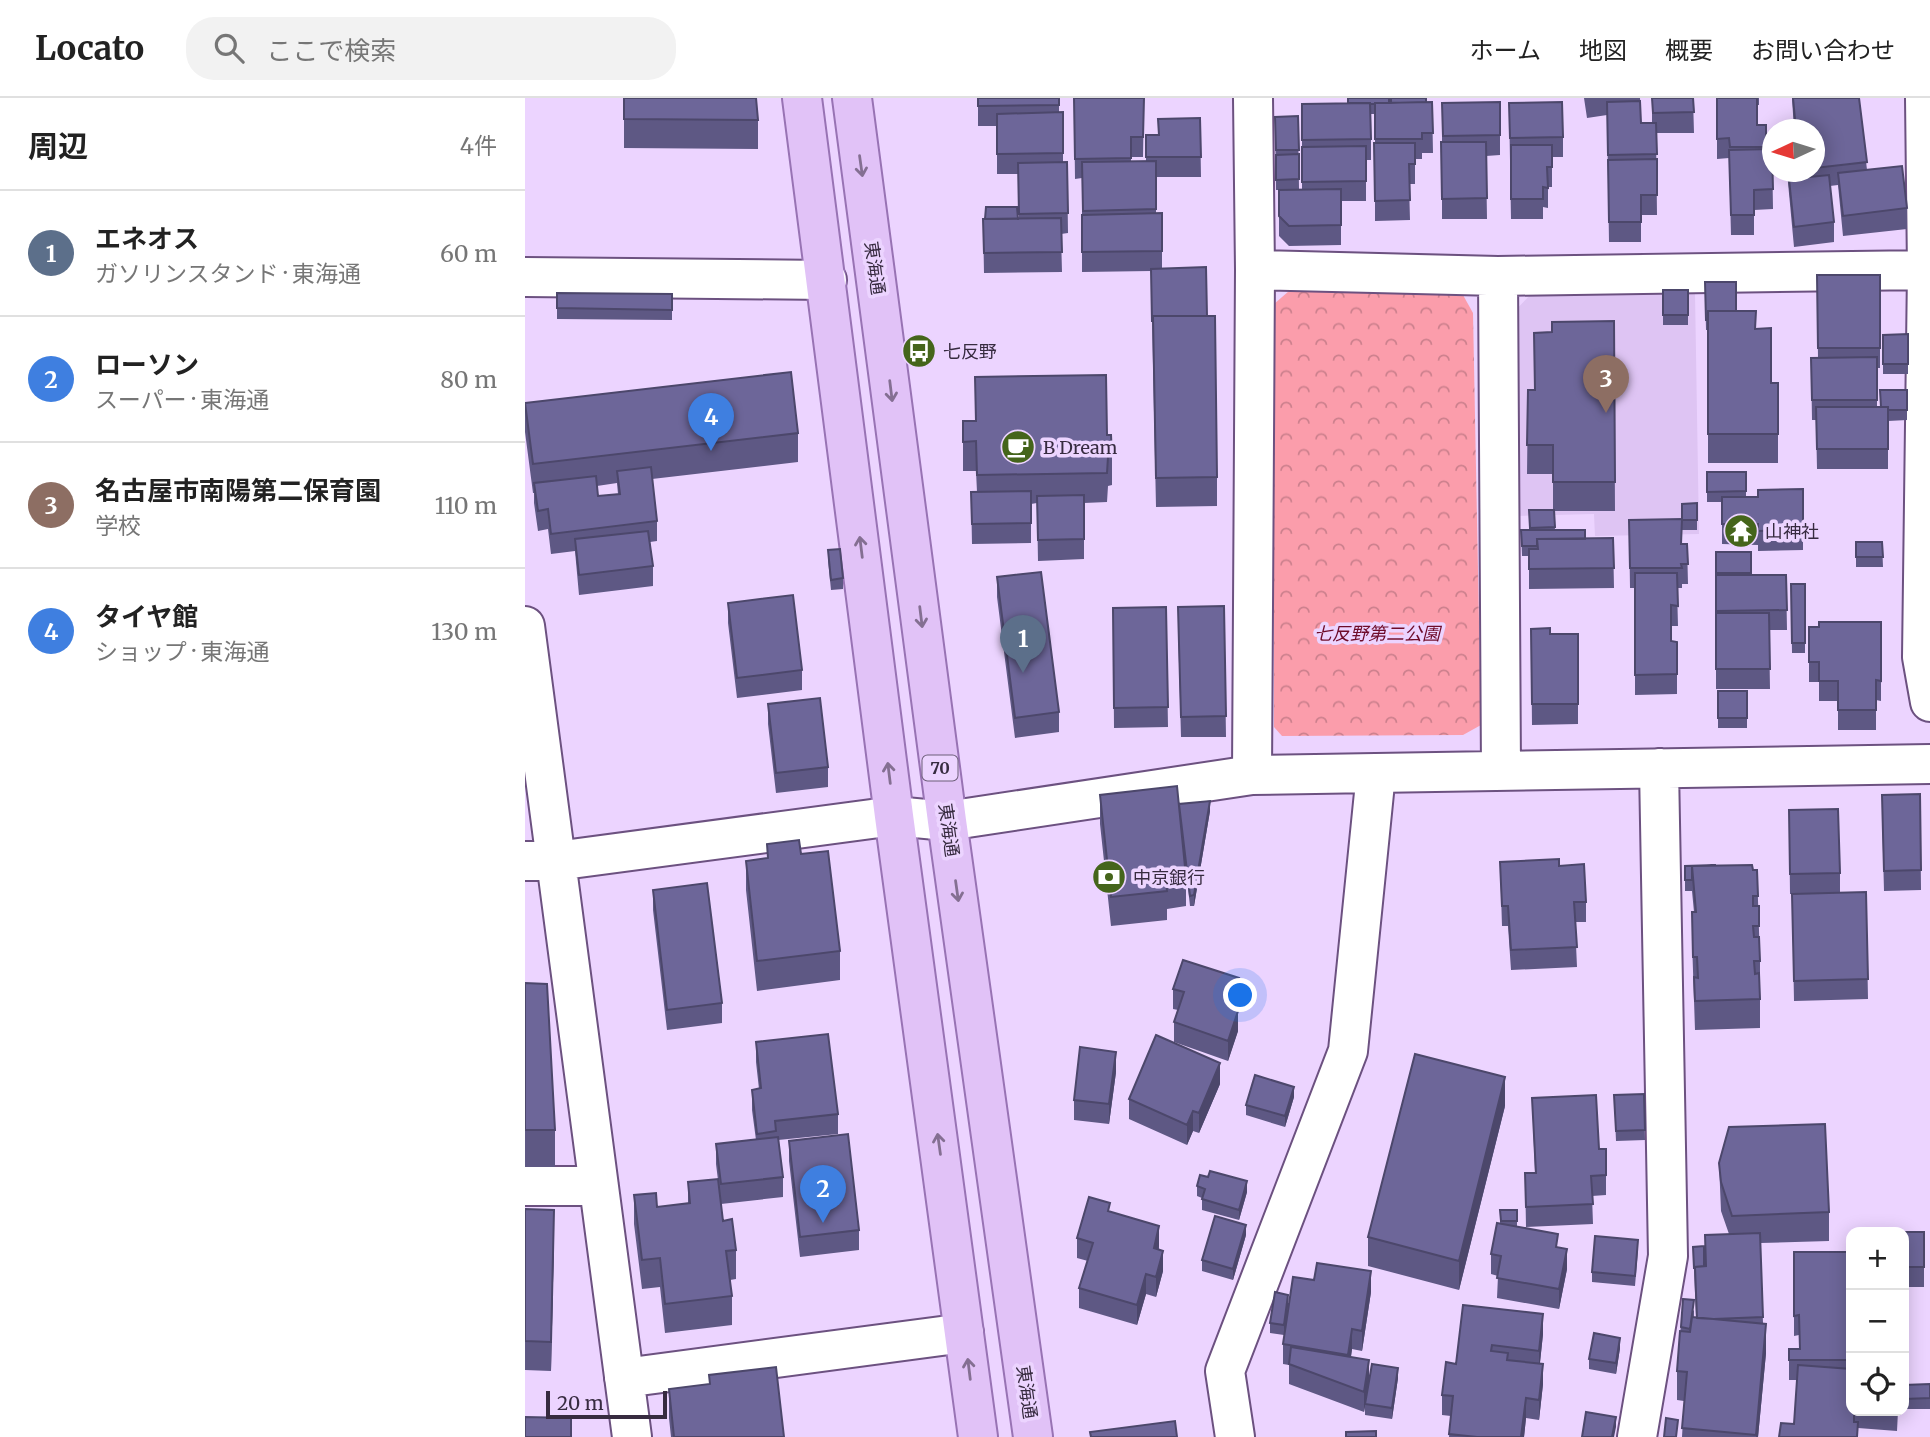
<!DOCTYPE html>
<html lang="ja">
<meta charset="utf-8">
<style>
body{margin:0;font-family:Merriweather,"Noto Sans JP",serif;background:#f2f2f2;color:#222}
.controls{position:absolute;right:21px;bottom:21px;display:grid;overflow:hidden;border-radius:14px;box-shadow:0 4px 18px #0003}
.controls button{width:63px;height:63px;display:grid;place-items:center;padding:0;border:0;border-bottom:2px solid #e0e0e0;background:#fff;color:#222;font:35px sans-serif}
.compass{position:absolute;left:1237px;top:21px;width:63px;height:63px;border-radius:50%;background:#fff;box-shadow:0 4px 18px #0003;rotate:266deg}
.scale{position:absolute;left:21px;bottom:18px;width:121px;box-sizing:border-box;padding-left:7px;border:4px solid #372b40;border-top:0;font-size:19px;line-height:24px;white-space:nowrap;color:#372b40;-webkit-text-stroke:5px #ecd4ff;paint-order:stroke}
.you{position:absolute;left:716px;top:898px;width:24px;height:24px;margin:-18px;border:5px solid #fff;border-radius:50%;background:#1a73e8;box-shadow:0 0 0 10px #1a73e833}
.badge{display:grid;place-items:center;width:46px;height:46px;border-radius:50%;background:#45651b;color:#fff;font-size:23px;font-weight:700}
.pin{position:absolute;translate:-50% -58px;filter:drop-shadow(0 2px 4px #0008)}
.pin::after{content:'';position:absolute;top:37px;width:24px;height:21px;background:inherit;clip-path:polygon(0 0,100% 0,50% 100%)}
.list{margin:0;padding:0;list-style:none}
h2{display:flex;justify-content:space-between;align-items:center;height:91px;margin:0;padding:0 28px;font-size:30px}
h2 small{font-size:23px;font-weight:400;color:#767676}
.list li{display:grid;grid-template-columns:46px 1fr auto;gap:21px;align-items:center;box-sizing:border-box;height:126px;padding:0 28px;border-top:2px solid #e0e0e0}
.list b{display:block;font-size:26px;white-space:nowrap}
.list p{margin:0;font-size:23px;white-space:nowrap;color:#767676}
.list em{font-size:23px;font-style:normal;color:#767676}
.icon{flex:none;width:38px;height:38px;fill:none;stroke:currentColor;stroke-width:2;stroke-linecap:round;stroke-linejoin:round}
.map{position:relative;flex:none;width:1405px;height:1339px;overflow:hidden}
header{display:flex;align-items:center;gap:42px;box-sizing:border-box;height:98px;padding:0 35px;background:#fff;border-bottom:2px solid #e0e0e0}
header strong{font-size:33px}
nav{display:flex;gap:38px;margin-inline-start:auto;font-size:24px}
.search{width:490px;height:63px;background:#f2f2f2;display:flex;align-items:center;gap:18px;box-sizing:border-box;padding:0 24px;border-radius:28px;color:#767676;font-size:26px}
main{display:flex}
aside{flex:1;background:#fff}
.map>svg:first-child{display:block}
</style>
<header>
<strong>Locato</strong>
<div class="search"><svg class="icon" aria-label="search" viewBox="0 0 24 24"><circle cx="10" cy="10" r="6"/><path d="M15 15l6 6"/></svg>ここで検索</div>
<nav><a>ホーム</a><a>地図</a><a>概要</a><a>お問い合わせ</a></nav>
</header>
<main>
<aside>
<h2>周辺<small>4件</small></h2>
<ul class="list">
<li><span class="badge" style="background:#5c6f8a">1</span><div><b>エネオス</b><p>ガソリンスタンド · 東海通</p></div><em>60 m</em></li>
<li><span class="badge" style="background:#3f7fe0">2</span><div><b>ローソン</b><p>スーパー · 東海通</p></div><em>80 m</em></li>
<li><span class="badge" style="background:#8d6e63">3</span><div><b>名古屋市南陽第二保育園</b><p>学校</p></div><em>110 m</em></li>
<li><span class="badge" style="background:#3f7fe0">4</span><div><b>タイヤ館</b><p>ショップ · 東海通</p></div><em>130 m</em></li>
</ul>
</aside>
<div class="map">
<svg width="1405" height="1339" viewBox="0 0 1405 1339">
<defs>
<pattern id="forest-crowns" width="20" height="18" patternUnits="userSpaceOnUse" patternTransform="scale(1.75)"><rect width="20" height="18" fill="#fb9dab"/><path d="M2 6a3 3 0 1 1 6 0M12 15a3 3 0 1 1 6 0" fill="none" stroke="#cc808d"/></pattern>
</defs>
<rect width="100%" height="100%" fill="#ecd4ff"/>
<path fill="#dec4f3" d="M1170,195L1174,436L1070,438L1069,416L990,418L989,214L1005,197Z"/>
<path fill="url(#forest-crowns)" d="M764,193L938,197L948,215L956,627L938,637L757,638L749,629V206Z"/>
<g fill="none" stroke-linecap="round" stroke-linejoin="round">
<g stroke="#6c5180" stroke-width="42">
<path id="minor" d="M1400,0L1402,172L1397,559L1405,604
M730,172L973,178L1402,172
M973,178L976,673
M0,179L302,182
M0,528L107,1339
M727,677L730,172L728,0
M0,763H31L369,718L422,723L727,677L1405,666
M0,1088H74
M99,1280L439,1235
M710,1339L700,1273L823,953L851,675
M1112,1339L1143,1158L1134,670"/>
</g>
<g stroke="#9873b4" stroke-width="42">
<path id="major" d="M277,0L369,718L453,1339
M327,0L422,723L508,1339"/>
</g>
<use href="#minor" stroke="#fff" stroke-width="38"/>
<use href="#major" stroke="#e1c2f7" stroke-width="38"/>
</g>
<path fill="#5e5884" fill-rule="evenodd" d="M99,0L233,22V51L99,50Z
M453,0H534V14H538V64H542L543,135L536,136L537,174L459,175L458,121H494L493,76H472V28H453Z
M549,0H619L618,59H606V63H621V37H633L675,20L676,79H631V116L637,115V170L682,218L692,379V408L631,409L626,173L557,174V80L550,81Z
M1059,0H1115L1116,25H1127V0H1168L1169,35H1131L1132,117H1116V144H1084L1082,17L1062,20Z
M1192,0H1234V7H1232V27H1241V51H1247L1248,111L1229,112V137H1206L1204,60L1192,61Z
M1267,0H1334L1342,72L1382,110V131L1318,138L1313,87L1305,88L1309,124V144L1269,149L1262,74H1290V32H1269Z
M907,4L908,55H897V61H890V86H884L885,122L850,123V16H846V62H841V103H816V147L764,148L754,138V92H751L750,19L773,18L774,91H777V6Z
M975,4V57L961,58L962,121H917V5Z
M984,5L1038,39V59H1027V89H1023V110L1018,109V121H986Z
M1292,177H1355V270H1352V309H1356L1382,292V322L1363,323V371H1292L1291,322H1287L1286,260H1293Z
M1180,184L1231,231L1246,285H1253V365H1183V232H1181Z
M1138,192H1163V227H1138Z
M32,195L147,196V222L32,221Z
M1089,223L1090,413H1029L1030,432L1060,441L1088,440L1089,490L1004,491V458H997L996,432H1004V412H1028V376H1002L1003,292H1010L1027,234Z
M1383,236V276H1358V237Z
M450,279L582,337L587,358V387L583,388L582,404L559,405V461L513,463L512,405L506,406V445L447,446L446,394H452L451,373H438V323H451Z
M0,305L273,335V364L127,381L132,423V443L125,444L128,468V488L54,497L50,453L26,456L23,431L13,433L9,405V395H8L0,334ZM92,385L93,396L73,398L72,388Z
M1182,374H1221V399H1233L1278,391V452L1233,453V447L1197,446V404H1182Z
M1172,405V432H1157V406Z
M1104,422L1157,446H1162L1163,486H1157V490H1152L1153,528H1146V543L1152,544V596L1110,597V490H1105Z
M1331,444H1357L1358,469H1331Z
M303,452L318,480V491L306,492L303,462Z
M1191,454H1226V477H1261L1262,532H1244L1245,591H1191Z
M472,479L534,614V634L490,640L472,499Z
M1266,486H1280V555H1267Z
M203,505L277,572V592L212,600L203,525Z
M699,508L701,639H656L653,529Z
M641,509L643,629L589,630L588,510Z
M1356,524V603L1351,602V632H1313V603H1294V584H1284V529Z
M1006,531L1025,536H1053V626L1007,627Z
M1193,593H1222V630H1193Z
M243,606L303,669V689L251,695L243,626Z
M1395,696L1396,792L1359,793L1357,717Z
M575,697L654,713H685L669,808H665L661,772V808L642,811V822L586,828L575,726Z
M1264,712L1315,775V795L1341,794L1343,901L1269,903L1267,796H1265Z
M242,746L276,756L315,853V882L232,893L221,792V763L242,760Z
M975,764L1034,768L1061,804V824H1050L1052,869L986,872L983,828H977Z
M1160,768H1191L1232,772L1235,863V930L1170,932L1167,843V814H1169L1167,793H1160Z
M128,792L197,905V925L142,932L128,812Z
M0,885L30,1032V1069H0Z
M648,891L714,901L710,912L713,933L703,963L649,944V924L653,912L648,911Z
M231,944L313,1016V1036L253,1042L258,1079V1099L196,1106L191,1066V1046L231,1042L227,1012V992L234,991L231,964Z
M591,974L584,1026L549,1022V1002Z
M695,986L674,1035L668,1033L662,1047L604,1021V1001Z
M1119,996L1120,1042L1091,1043L1089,997Z
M769,999L760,1029L721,1017V1007Z
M1007,1000L1074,1051L1081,1077V1097L1067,1098L1068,1126L1001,1129L1000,1075H1010Z
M980,1008L934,1192L843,1168V1139Z
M264,1043L334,1132V1152L275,1159L264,1063Z
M1194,1065L1304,1114V1143L1235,1145L1238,1225L1241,1255L1233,1339H1157L1159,1303L1152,1302V1273L1158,1201L1169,1213V1219H1171L1168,1149L1179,1168H1180V1137L1204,1136L1196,1113Z
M163,1084L198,1123L211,1152V1181L205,1182L207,1198V1227L140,1235L135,1189L117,1191L109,1126V1097L132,1109L163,1105Z
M672,1088L722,1094L714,1122L677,1112V1100L672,1098Z
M0,1111L29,1141L26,1273L0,1272Z
M975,1112H992V1129L1033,1150L1042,1171L1034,1211L972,1200L973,1178L966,1176V1156L975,1125Z
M585,1113L634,1148V1152L638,1173L631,1199L621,1196L612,1227L554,1210V1190L563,1163L552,1160V1140Z
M1379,1134H1399V1189H1379Z
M721,1137L708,1182L677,1173V1162Z
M1113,1152L1110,1188L1067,1184V1174Z
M1269,1154H1326V1313H1373L1372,1333L1333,1330V1339L1269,1326L1272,1282H1264V1251H1275L1274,1237L1269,1238Z
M846,1194L837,1253L827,1251L826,1259L844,1280H873L867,1321L840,1317V1309L839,1314L764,1286V1267L758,1266V1246Z
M763,1207L759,1237L745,1235V1225Z
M938,1207L1018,1236L1015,1265L1018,1286L1014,1322L1001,1320L999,1339H924L926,1318L917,1317V1297L931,1266Z
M1095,1250L1091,1276L1064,1271V1261Z
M184,1277L259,1339H146L144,1320V1291L184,1286Z
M1405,1286V1311H1379V1287Z"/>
<path fill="#4c476b" d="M685,703V713L669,808V797Z
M714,880V901L704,929V909Z
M713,913V933L703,963V943Z
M591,954V974L584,1026V1006Z
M695,965V986L674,1035V1015Z
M980,979V1008L934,1192V1163Z
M769,989V999L760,1029V1018Z
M668,1013V1033L662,1047V1027Z
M722,1083V1094L714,1122V1112Z
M29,1112V1141L26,1273V1244Z
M721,1127V1137L708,1182V1171Z
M634,1128V1148L629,1170V1150Z
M1042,1151V1171L1034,1211V1191Z
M638,1153V1173L631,1199V1179Z
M846,1173V1194L837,1253V1233Z
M621,1176V1196L612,1227V1207Z
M763,1197V1207L759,1237V1227Z
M1018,1216V1236L1014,1273V1253Z
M1241,1226V1255L1233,1339H1231Z
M827,1231V1251L823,1277V1257Z
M1095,1240V1250L1091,1276V1265Z
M844,1262V1282L839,1314V1294Z
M1018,1266V1286L1014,1322V1302Z
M873,1270V1280L867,1321V1310Z
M1001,1300V1320L999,1339H996Z
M1091,1319V1329L1089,1339H1087Z"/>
<path fill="#6d6699" stroke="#4c476b" stroke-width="2" d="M99,0H231L233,22L99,21Z
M453,0H534V7L453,8Z
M549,0H619L618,39H606V60L550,61Z
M823,0H864V5H850V6H845V5H823Z
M866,0H901V4L866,5Z
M1127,0H1168L1169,14L1128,15Z
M1192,0H1232V27H1241V49H1205L1204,40L1192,41Z
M1268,0H1334L1342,64L1290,70V32H1271Z
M1115,3L1116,25H1131L1132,56L1083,57L1082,4Z
M907,4L908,35H897V41H850V5Z
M975,4V37L918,38L917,5Z
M1037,4L1038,39L985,40L984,5Z
M845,5L846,41L777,42V6Z
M538,14V55L472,56V16Z
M773,18L774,52H751L750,19Z
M675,20L676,59H621V37H634L633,21Z
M916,44H961L962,100L917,101Z
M849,45H890V66H884L885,102L850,103Z
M986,47H1027V69H1022L1023,90L1018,89V101H986Z
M841,48V83L777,84V49Z
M1247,51L1248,91L1229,92V117H1206L1204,52Z
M774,56V81L751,82V57Z
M1132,61V97H1116V124H1084L1083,62Z
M631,63V111L558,113L557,64Z
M542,64L543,115L494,116L493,65Z
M1377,68L1382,110L1318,118L1313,75Z
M1304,77L1309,124L1269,129L1264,81Z
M816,91V127L764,128L754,118V92Z
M461,109H492L493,121H460Z
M637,115V153L557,154V117Z
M536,120L537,154L459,155L458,121Z
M681,169L682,218H628V223H627L626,171Z
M1292,177H1355V250H1293Z
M1180,184H1211V213H1183V222H1181Z
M1138,192H1163V217H1138Z
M32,195L147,196V212L32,210Z
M1183,213H1231L1230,231L1246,230V285H1253V336H1183Z
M628,218H690L692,379L631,380Z
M1089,223L1090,384H1028V347H1002L1003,292H1010L1009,235L1027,234V224Z
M1383,236V266H1358V237Z
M1352,259V302H1287L1286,260Z
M266,274L273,335L8,366L0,305Z
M581,277L582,337H586L587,358L583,359L582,375L452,377L451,343L438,344V323H451L450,279Z
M1355,292H1382V312H1363V309H1356Z
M1291,309H1363V351H1292Z
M126,369L132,423L26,436L23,411L13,413L9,385L71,378L73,398L95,396L92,373Z
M1182,374H1221V393L1182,394Z
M1278,391V432L1233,433V426H1197V399H1233V392Z
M506,393V425L447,426L446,394Z
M559,397V441L513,442L512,398Z
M1172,405V422H1157V406Z
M1004,412H1029L1030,429L1005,430Z
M1157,421L1156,446H1162L1163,466H1156L1157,470H1105L1104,422Z
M996,432H1060V441H1012V448H997Z
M123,433L128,468L54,477L50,441Z
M1088,440L1089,470L1004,471V451H1013L1012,441Z
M1331,444H1357L1358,459H1331Z
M315,451L318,480L306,482L303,452Z
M1191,454H1226V475H1191Z
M516,474L534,614L490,620L472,479Z
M1110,475H1152L1153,508L1146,507V543L1152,544V576L1110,577Z
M1191,477H1261L1262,512L1191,513Z
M1266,486H1280V545H1267Z
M268,497L277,572L212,580L203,505Z
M699,508L701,618L656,619L653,509Z
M641,509L643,609L589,610L588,510Z
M1191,515H1244L1245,571H1191Z
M1294,524H1356V583L1351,582V612H1313V583H1294V564H1284V529H1294Z
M1025,530V536H1053V606H1007L1006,531Z
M1193,593H1222V620H1193Z
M295,600L303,669L251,675L243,606Z
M652,688L661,779L641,782L642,793L586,799L575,697Z
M1395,696L1396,772L1359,773L1357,697Z
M685,703L669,797L665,798L654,706Z
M1313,711L1315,775L1265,776L1264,712Z
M274,742L276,756L303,753L315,853L232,863L221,763L243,760L242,746Z
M1034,761V768L1059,766L1061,804H1049L1052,849L986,852L983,808H977L975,764Z
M1191,767L1167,768V782H1160V768Z
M1227,767L1228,772H1232L1233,798H1228V808H1234V828H1228L1229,839H1234L1235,863H1229L1230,876L1234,875L1235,901L1170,903L1169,879L1173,880L1172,859H1168L1167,814H1171L1167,768Z
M182,785L197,905L142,912L128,792Z
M1341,794L1343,881L1269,883L1267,796Z
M658,862L714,880L704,909L713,913L703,943L649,924L659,894L648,891Z
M0,885L22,886L30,1032H0Z
M303,936L313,1016L250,1023L251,1033L232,1036L227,992L236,990L231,944Z
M631,937L695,965L674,1015L668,1013L662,1027L604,1001Z
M555,949L591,954L584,1006L549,1002Z
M890,956L980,979L934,1163L843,1139Z
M730,977L769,989L760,1018L721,1007Z
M1119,996L1120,1032L1091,1033L1089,997Z
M1071,997L1074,1051H1081V1077L1066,1078L1068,1106L1001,1109L1000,1075H1011L1007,1000Z
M1300,1026L1304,1114L1207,1118L1196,1084L1194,1065L1204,1029Z
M323,1036L334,1132L275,1139L264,1043Z
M253,1039L258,1079L196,1086L191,1046Z
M685,1073L722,1083L714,1112L677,1101L680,1091L672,1088L675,1077L683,1079Z
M193,1081L198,1123L207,1121L211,1152L201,1153L207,1198L140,1206L135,1160L117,1162L109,1097L131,1095L132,1109L165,1105L163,1084Z
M564,1099L585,1105L583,1113L634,1128L629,1150L638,1153L631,1179L621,1176L612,1207L554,1190L568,1145L552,1140Z
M0,1111L29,1112L26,1244L0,1243Z
M975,1112H992V1123H976Z
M690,1118L721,1127L708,1171L677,1162Z
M972,1125L1033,1136L1031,1149L1042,1151L1034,1191L972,1180L976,1158L966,1156Z
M1335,1134H1399V1169H1379V1134Z
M1235,1135L1238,1219L1189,1221L1172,1220L1170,1169L1181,1168L1180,1137Z
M1070,1138L1113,1142L1110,1178L1067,1174Z
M1179,1148V1168L1170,1169V1170H1169L1168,1149Z
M1269,1154H1326V1262H1264V1251H1275L1274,1217L1269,1218Z
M792,1165L846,1173L837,1233L827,1231L823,1257L758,1246L768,1179L789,1182Z
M750,1194L763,1197L759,1227L745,1225Z
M1158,1201L1169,1202L1165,1231L1156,1229Z
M938,1207L1018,1216L1014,1253L967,1247L966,1253L983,1255L982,1262L1018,1266L1014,1302L1001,1300L996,1339H952L924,1336L928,1298L917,1297L921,1264L931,1266Z
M1167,1219L1241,1226L1231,1337L1157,1330L1162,1274L1152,1273L1155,1233L1165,1234Z
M1069,1235L1095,1240L1091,1265L1064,1261Z
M766,1249L844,1262L839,1294L764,1266Z
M847,1266L873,1270L867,1310L840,1306Z
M1273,1267L1326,1271V1313H1329V1324H1333L1332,1339H1254L1256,1325L1269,1326Z
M251,1269L259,1339H149L144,1291L185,1286L184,1277Z
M1405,1286V1300L1379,1301V1287Z
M1061,1314L1091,1319L1087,1339H1057Z
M0,1319L46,1320V1339H0Z
M1141,1320L1153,1322L1151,1339H1139Z
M650,1323L652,1339H566L565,1334Z
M851,1333V1339H821V1334Z"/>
<defs><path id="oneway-shaft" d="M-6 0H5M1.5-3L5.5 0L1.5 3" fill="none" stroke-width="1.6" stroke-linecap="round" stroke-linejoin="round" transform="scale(1.75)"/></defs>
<g stroke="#846f92">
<use href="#oneway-shaft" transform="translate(336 68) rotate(82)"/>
<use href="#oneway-shaft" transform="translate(366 293) rotate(83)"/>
<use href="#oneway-shaft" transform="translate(336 449) rotate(-97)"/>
<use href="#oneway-shaft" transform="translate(396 519) rotate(83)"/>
<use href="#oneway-shaft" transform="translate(364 675) rotate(-97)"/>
<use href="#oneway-shaft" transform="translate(432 793) rotate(82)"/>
<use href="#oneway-shaft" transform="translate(414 1046) rotate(-98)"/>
<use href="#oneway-shaft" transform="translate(444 1271) rotate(-97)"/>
</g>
<defs>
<g id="bus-disc" transform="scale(1.75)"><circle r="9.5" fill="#45651b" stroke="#ecd4ff"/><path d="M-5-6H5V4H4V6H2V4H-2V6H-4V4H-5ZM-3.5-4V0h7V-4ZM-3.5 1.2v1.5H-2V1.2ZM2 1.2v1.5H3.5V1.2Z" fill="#fff"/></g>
<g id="cafe-disc" transform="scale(1.75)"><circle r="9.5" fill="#45651b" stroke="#ecd4ff"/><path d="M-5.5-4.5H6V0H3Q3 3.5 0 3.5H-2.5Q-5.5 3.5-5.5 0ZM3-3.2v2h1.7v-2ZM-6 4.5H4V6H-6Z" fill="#fff"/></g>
<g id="temple-disc" transform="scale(1.75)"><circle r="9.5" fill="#45651b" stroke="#ecd4ff"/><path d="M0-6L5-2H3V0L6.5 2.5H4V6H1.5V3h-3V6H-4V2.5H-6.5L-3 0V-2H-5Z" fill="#fff"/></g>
<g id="bank-disc" transform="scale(1.75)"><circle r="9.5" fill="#45651b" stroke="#ecd4ff"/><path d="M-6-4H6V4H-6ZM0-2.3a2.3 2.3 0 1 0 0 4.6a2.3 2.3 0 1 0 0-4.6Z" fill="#fff"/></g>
</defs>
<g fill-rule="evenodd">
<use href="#bus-disc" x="394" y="253"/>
<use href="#cafe-disc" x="493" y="349"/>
<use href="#temple-disc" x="1216" y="433"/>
<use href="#bank-disc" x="584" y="779"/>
</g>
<g text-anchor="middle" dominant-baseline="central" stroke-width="7" stroke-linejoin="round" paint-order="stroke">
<rect fill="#ecd4ff" stroke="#6d5e79" stroke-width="2" x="397.5" y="657.5" width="35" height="25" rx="5"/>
<g font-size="16" font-weight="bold" fill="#372b40">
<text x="415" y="670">70</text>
</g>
<g font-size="18" fill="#372b40" stroke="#ecd4ff">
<text transform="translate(350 170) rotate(82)">東海通</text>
<text transform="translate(424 732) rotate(82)">東海通</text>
<text transform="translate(502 1294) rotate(82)">東海通</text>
</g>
<g font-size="18" fill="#372b40" stroke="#ecd4ff" text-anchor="start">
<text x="418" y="253">七反野</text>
<text x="518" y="349">B Dream</text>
<text x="1240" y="433">山神社</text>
<text x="608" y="779">中京銀行</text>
</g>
<g font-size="18" font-style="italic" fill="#6e0b2a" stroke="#ecd4ff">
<text x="852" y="535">七反野第二公園</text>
</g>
</g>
</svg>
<div class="controls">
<button>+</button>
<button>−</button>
<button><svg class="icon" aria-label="locate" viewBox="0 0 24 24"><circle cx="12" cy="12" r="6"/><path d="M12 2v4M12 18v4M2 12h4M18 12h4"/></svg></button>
</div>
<svg class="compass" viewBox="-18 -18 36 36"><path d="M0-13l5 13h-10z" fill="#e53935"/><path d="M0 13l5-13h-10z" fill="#767676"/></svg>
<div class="scale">20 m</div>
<div class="you"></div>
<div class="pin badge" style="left:498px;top:575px;background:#5c6f8a">1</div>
<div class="pin badge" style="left:298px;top:1125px;background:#3f7fe0">2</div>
<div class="pin badge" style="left:1081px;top:315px;background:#8d6e63">3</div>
<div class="pin badge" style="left:186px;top:353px;background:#3f7fe0">4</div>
</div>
</main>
